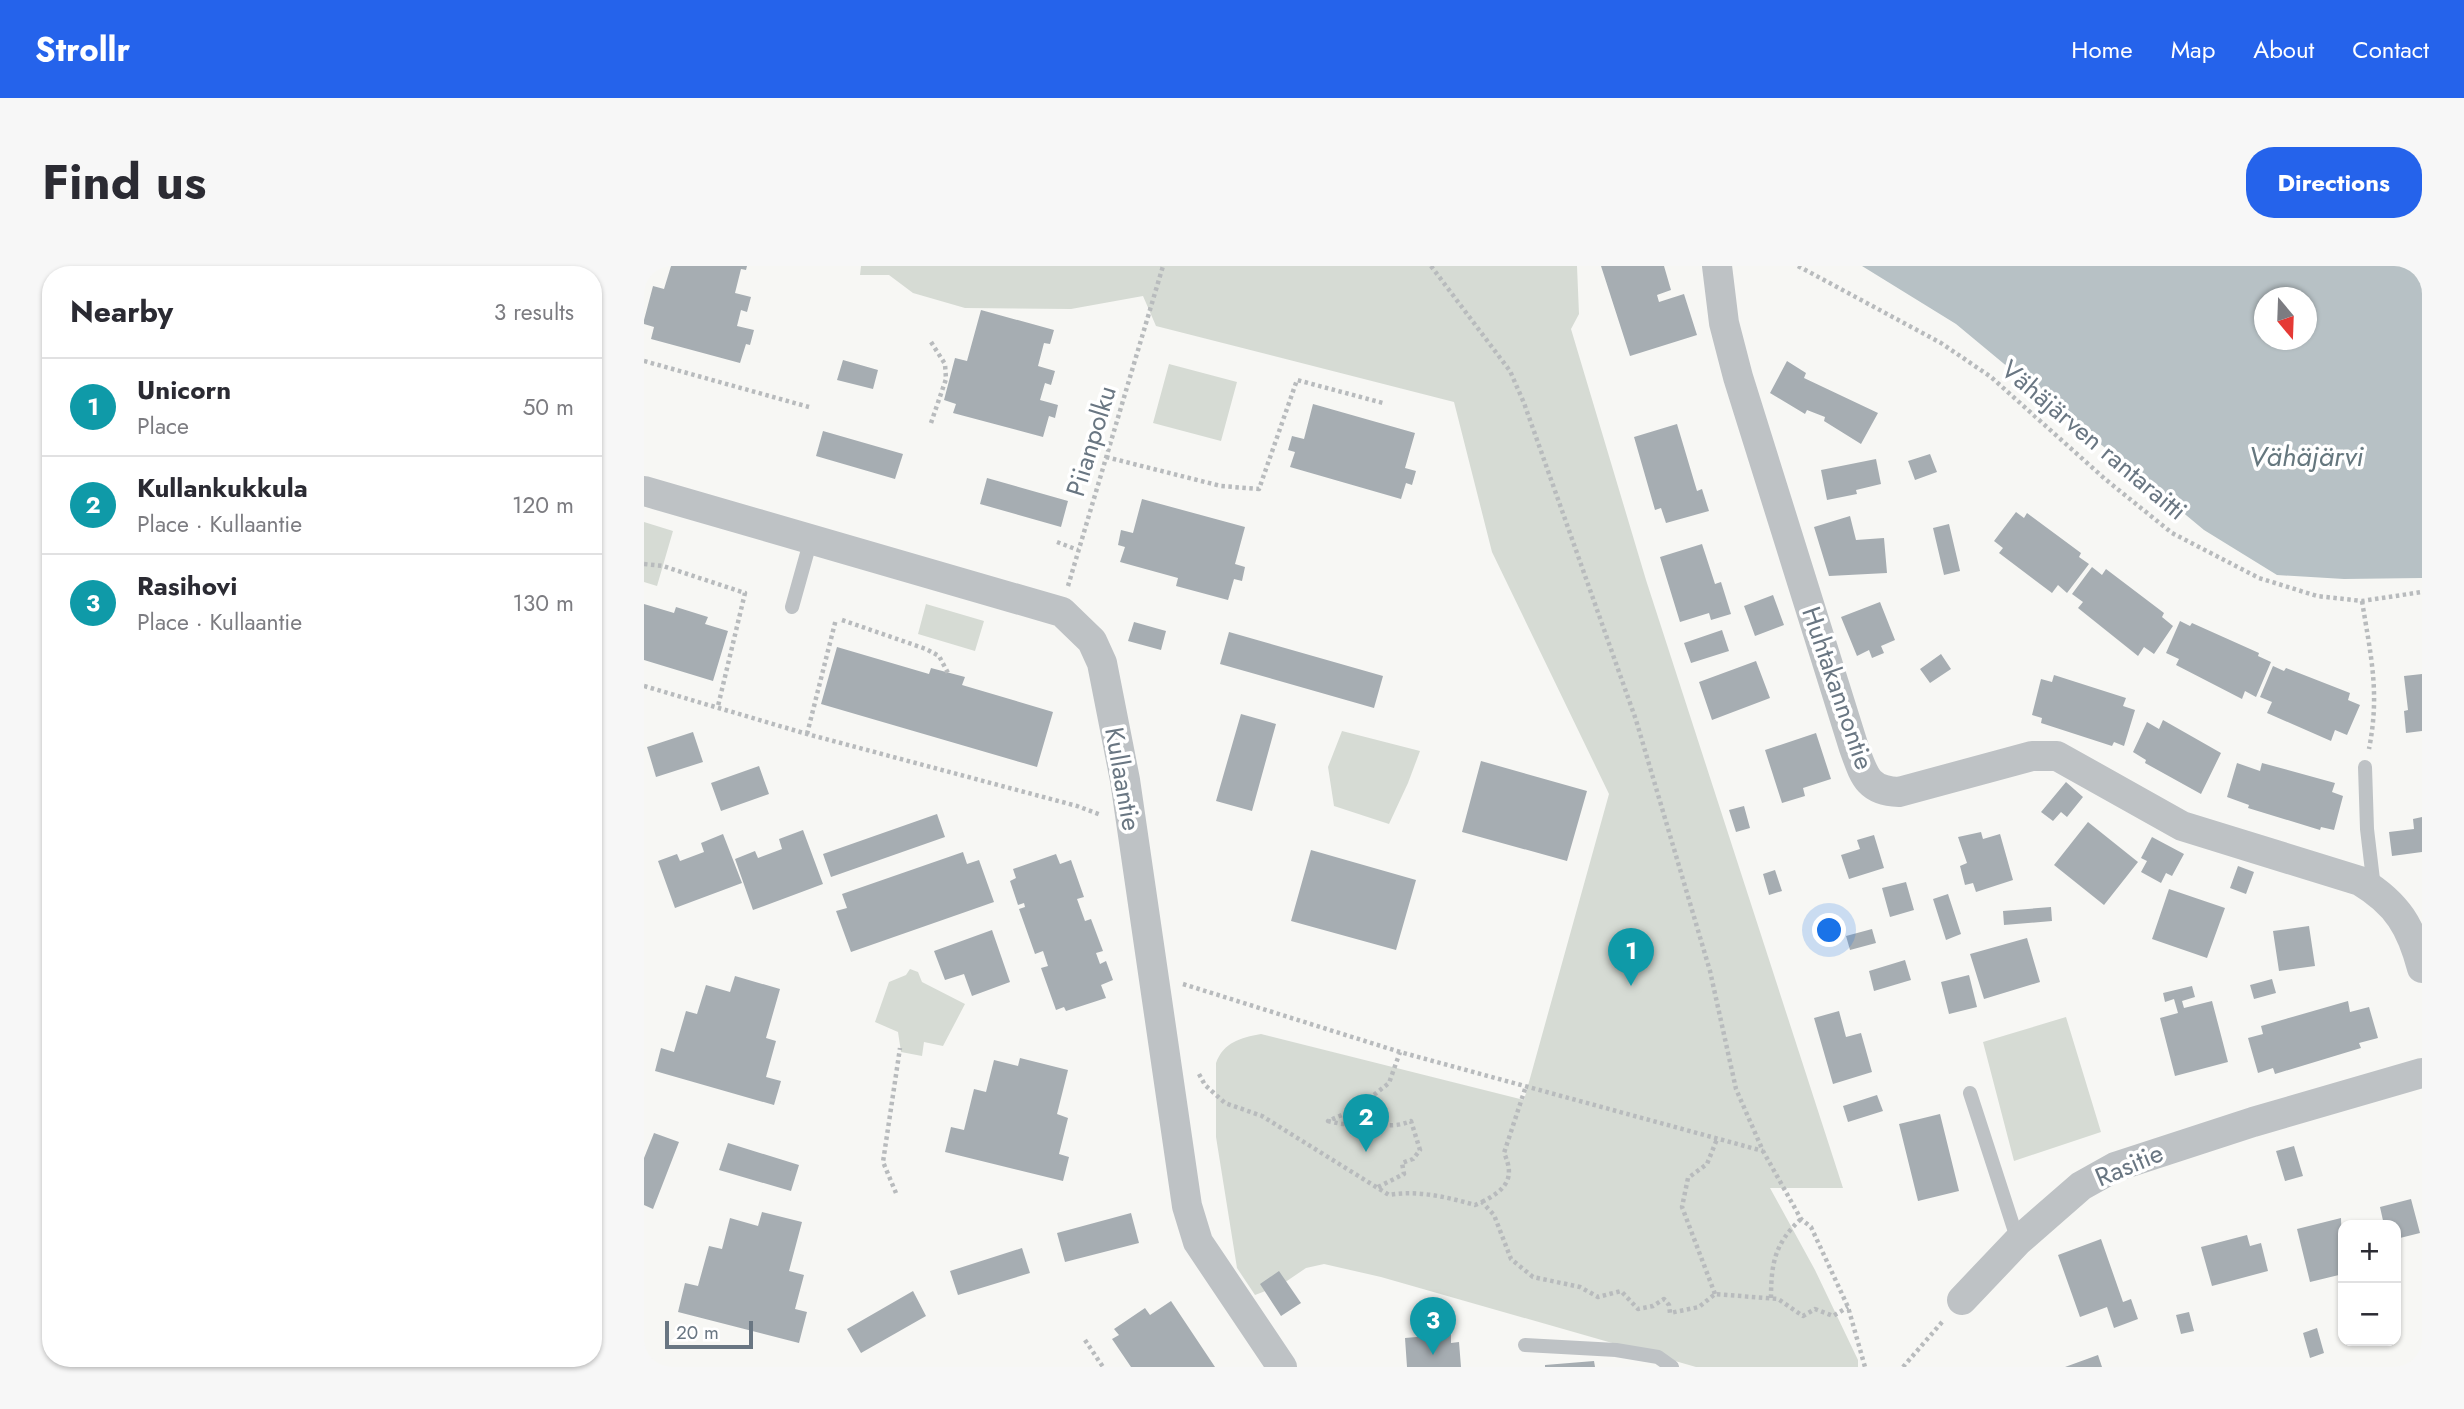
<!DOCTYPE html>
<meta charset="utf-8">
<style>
body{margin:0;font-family:Jost,sans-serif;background:#f7f7f7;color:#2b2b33}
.controls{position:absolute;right:21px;bottom:21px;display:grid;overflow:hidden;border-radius:14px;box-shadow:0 2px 5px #0004}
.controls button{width:63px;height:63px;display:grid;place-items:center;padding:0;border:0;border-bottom:2px solid #e1e1e2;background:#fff;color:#2b2b33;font:35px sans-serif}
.compass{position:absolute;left:1610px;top:21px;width:63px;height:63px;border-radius:50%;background:#fff;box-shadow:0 2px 5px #0004;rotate:161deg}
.scale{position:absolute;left:21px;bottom:18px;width:88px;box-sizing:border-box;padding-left:7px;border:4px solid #697682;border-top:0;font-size:19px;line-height:24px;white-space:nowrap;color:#697682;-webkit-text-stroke:5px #fff;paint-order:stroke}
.you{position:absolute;left:1186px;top:665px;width:24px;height:24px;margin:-18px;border:5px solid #fff;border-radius:50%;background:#1a73e8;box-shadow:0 0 0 10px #1a73e833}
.badge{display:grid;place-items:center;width:46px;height:46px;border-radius:50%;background:#2563eb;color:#fff;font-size:23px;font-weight:700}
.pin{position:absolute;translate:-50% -58px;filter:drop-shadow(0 2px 4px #0008)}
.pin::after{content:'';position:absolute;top:37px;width:24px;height:21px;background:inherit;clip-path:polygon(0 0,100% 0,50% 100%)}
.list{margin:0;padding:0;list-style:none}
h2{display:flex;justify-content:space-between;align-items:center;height:91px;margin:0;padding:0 28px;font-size:30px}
h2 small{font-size:23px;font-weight:400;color:#7c7c81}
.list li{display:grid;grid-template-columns:46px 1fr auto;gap:21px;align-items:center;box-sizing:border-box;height:98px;padding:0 28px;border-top:2px solid #e1e1e2}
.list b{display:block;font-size:26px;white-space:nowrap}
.list p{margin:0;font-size:23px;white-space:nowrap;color:#7c7c81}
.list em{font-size:23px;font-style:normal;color:#7c7c81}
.map{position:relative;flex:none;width:1778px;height:1101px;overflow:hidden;border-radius:28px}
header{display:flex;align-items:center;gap:42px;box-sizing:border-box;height:98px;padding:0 35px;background:#2563eb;color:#fff}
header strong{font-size:33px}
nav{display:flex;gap:38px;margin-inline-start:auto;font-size:24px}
.intro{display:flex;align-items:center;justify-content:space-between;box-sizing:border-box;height:168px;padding:0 42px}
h1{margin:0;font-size:49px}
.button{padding:18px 32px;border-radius:28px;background:#2563eb;color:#fff;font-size:24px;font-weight:700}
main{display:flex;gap:42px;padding:0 42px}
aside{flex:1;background:#fff;border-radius:28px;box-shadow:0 2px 5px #0004}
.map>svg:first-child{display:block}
</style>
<header>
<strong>Strollr</strong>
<nav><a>Home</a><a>Map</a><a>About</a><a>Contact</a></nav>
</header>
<div class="intro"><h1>Find us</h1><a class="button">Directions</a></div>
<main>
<aside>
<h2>Nearby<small>3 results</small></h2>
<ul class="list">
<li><span class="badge" style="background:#0f9aa8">1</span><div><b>Unicorn</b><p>Place</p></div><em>50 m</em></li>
<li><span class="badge" style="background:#0f9aa8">2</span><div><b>Kullankukkula</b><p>Place · Kullaantie</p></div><em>120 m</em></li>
<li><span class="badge" style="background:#0f9aa8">3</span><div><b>Rasihovi</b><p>Place · Kullaantie</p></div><em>130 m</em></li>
</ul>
</aside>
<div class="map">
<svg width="1778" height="1101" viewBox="0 0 1778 1101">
<rect width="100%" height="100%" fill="#f7f7f4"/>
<path fill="#d6dbd4" d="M217,0H933L935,48L927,63L1002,314L1199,922H1126L1171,1004L1214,1094V1101H1052L737,1011L680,998L662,1002L637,1019L611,1029L593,1002L572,871V797C580,776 596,772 617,768L880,834L965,528L848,286L810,136L512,60L499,30L427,43L321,42L269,27L245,9H216Z
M525,98L593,116L577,175L509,157Z
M0,256L29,265L13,320L0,316Z
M282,338L340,355L331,385L274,368Z
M698,465L776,485L764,517L745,558L690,540L684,501Z
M266,703L274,706L278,716L321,738L299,780L280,776L278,790L257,786L254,766L231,756L245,716L262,709Z
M1422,751L1457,866L1370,895L1339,776Z"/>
<path fill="#b7c1c5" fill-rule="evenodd" d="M1218,0H1778V312L1700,313L1633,309L1560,264L1312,58ZM1620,32H1662V74H1620Z"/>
<path fill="#a6adb2" d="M27,0H103L102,4L97,3L91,27L107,31L103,46L97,44L93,60L110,64L106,79L102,78L96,97L7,73L10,61L0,58V54L9,20L20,23Z
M957,0H1020L1027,24L1013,29L1015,36L1040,28L1053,69L986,90Z
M337,44L410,64L406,78L400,77L394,100L411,105L407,119L401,117L396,134L414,139L411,152L405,150L399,171L309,147L312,138L300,134L311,92L323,95Z
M199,94L234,104L229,123L193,114Z
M1143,95L1162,107L1160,112L1234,147L1217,178L1180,155L1181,151L1163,144L1161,148L1126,127Z
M669,138L771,167L761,202L772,205L768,219L762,217L757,233L646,201L651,186L644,184L648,170L660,173Z
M1033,158L1053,225L1058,223L1065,245L1022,257L1017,242L1011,244L990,171Z
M179,165L259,188L251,213L172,190Z
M1286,188L1293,206L1271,214L1264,195Z
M1232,193L1237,218L1212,224L1213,228L1183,234L1177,204Z
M343,212L424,235L417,261L336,238Z
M498,233L601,261L591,298L601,301L598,315L590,313L584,334L532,320L534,312L476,296L481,281L474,279L477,264L489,267Z
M1372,246L1380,252L1383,247L1437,287L1435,291L1445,298L1423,327L1414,319L1408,327L1355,287L1359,282L1350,275Z
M1206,250L1212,274L1240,272L1243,307L1185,310L1170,261Z
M1305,258L1316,305L1300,309L1289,262Z
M1058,278L1071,318L1077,316L1087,348L1067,354L1065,347L1036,356L1016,291Z
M1448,301L1458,309L1462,303L1520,347L1518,351L1529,360L1510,388L1500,381L1494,390L1434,342L1439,336L1428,328Z
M1129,329L1140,359L1111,370L1100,340Z
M1236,336L1251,374L1237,380L1240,387L1228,392L1225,384L1213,390L1197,351Z
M0,338L30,347L32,341L64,351L61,358L84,365L69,415L0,394Z
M1536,355L1546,360L1548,357L1615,387L1614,390L1627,396L1612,431L1601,425L1598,433L1532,399L1535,393L1522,387Z
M490,356L522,365L517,384L484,375Z
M1078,364L1085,385L1047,397L1040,377Z
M585,366L739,410L730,442L576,398Z
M193,381L285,408L287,402L321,411L318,419L409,446L393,501L177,438Z
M1297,388L1307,403L1286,417L1276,403Z
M1112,395L1126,432L1068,454L1055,416Z
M1629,400L1640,405L1642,402L1706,427L1704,434L1716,439L1703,469L1691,464L1687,475L1623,447L1628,436L1616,431Z
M1778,408V465L1762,467L1760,445L1764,444L1760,410Z
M1410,409L1482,432L1479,440L1491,444L1480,480L1470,476L1468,480L1397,457L1398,452L1388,449L1397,413L1408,416Z
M597,448L632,458L608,545L572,535Z
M1519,454L1577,487L1557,528L1501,497L1502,494L1489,486L1503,456L1515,463Z
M49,466L59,496L12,511L3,481Z
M1172,467L1187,513L1159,522L1161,530L1138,537L1121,484Z
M837,495L943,525L923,595L818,566Z
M1593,497L1616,505L1618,497L1691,517L1688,526L1699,530L1690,564L1677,561L1676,564L1604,542L1605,539L1583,531Z
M115,500L125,528L77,545L67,517Z
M1422,516L1439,531L1423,551L1417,546L1409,555L1397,546Z
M1100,540L1106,562L1092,566L1085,544Z
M293,548L301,571L187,611L179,588Z
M1778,551V586L1748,590L1745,566L1770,563L1769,553Z
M1444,556L1494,596L1460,639L1410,599Z
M159,564L179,618L109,644L91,593L111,585L114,592L138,583L135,573Z
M1337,566L1339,573L1356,568L1369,614L1332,626L1329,617L1321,619L1316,600L1323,597L1314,571Z
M79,568L98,617L31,642L14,595L33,588L36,595L60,586L57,577Z
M1230,569L1240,602L1205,613L1197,589L1216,583L1213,574Z
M1508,571L1540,588L1528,610L1522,607L1517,617L1497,606L1503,595L1497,592Z
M667,584L772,614L752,684L647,655Z
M319,586L323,598L335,594L350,636L207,686L192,645L203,642L198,628Z
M412,588L416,598L427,594L440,631L433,633L441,655L447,653L459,685L452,687L456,698L462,695L469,714L457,719L462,732L422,745L420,741L412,744L397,702L404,700L399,685L391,688L375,643L381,641L380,637L374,639L366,615L372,612L369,603Z
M1594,600L1610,606L1602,628L1586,622Z
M1131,604L1138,625L1125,629L1119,608Z
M1262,616L1270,644L1246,651L1238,622Z
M1525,623L1581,642L1563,692L1508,673Z
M1304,628L1317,668L1302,674L1289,633Z
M1407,641L1408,655L1360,659L1359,645Z
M1665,660L1671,700L1635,705L1629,665Z
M1228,663L1232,677L1206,684L1202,670Z
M348,664L366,716L328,730L320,708L301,714L290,685Z
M1383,672L1396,716L1340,733L1326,688Z
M1261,694L1267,714L1230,725L1225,705Z
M1325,709L1333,741L1305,748L1297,716Z
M91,710L136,723L122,772L132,775L122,811L137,815L130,839L11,805L17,782L30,786L42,745L53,748L62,719L86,726Z
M1628,713L1632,727L1610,733L1606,719Z
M1548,720L1551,731L1538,735L1540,742L1568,735L1584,796L1531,810L1516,752L1534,747L1530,733L1521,736L1519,727Z
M1704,735L1706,746L1725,741L1734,772L1715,777L1717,782L1631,808L1629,802L1614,807L1604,772L1619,768L1617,760Z
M1195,745L1202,771L1217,767L1228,806L1189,818L1170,752Z
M376,792L424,804L413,848L424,852L415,888L425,891L419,915L301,886L307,861L320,864L330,823L342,826L350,794L374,800Z
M1233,829L1239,845L1204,856L1199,840Z
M1296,848L1315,925L1274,935L1255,858Z
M10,867L35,876L9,943L0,939V892Z
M84,877L155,899L147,925L75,904Z
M1650,880L1659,910L1641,915L1632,885Z
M1767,933L1776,967L1752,973V959H1740L1736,941Z
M118,946L158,956L145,1005L160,1009L151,1043L163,1046L155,1077L34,1046L41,1017L54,1020L65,980L78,983L86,952L114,960Z
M487,947L495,977L421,996L413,967Z
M1697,952L1699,1008L1666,1016L1653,963Z
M1603,969L1606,980L1617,977L1624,1005L1568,1020L1557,981Z
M1457,973L1479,1036L1487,1033L1494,1053L1470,1062L1463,1041L1436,1051L1414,989Z
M378,982L386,1007L314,1029L306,1005Z
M635,1005L657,1037L637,1050L616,1018Z
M269,1025L282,1050L217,1087L203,1063Z
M527,1035L571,1101H487L468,1073L475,1069L470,1063L501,1042L506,1049Z
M1545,1046L1550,1065L1537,1068L1532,1049Z
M1673,1062L1680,1087L1666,1092L1659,1067Z
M807,1068V1077L815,1076L817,1101H763L761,1072Z
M1454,1089L1458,1101H1421Z
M950,1095L951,1101H901V1099Z"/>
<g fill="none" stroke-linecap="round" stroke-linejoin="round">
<path stroke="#b8bbbd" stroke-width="4.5" stroke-dasharray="3.5 3.5" stroke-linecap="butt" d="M787,0L866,105L880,137L992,454L1066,705L1092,823L1119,885L1157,953L1167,961L1204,1041L1221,1101
M1154,0L1297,77L1347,111L1461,213L1528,267L1615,312L1673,330L1718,335L1778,326
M0,95L165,141
M287,157L302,113L301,98L287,76
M462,191L577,220L615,223L653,114L739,137
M413,276L434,284
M0,298L19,300L101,327L74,440
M424,320L519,0
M1718,335C1727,391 1736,427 1725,483
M198,354L282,383L295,390L304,407
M0,420L163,468L433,540L457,549
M163,468L192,353
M539,718L756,786L1119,885
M555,808L561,819L581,837L618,850L745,929C774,924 803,931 831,939L838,936L850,949L867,993L889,1011L936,1021L954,1031L977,1025L994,1043L1009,1040L1020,1033L1025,1039L1026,1047L1055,1041L1071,1028L1134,1033L1159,1050L1171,1043L1189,1050L1204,1041
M734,921L760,908L758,897L769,893L776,884L767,855C747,863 742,857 723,858C707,859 700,859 684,855L712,843L745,817L756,786
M252,927L239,896L256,782
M838,936C861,924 872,913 860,887L882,820
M1071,1028L1038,941L1044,912L1063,898L1073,873
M1127,1032C1127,997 1131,977 1157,953
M441,1074L459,1101
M1259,1101L1299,1055"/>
<path stroke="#bec2c5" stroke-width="14" d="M148,341L167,273
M1721,501L1723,563L1730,622
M1326,827L1374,975
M881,1079L972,1084L1014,1091L1028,1101"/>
<path stroke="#bec2c5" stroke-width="30" d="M1073,0L1080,57L1094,111L1210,482C1220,509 1223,525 1255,526L1388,490H1413L1538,560L1716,615C1754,638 1767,661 1778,702
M0,225L418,346L448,375L458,397L481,514L543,940L554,976L638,1101
M1318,1034L1374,975L1437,920L1471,901L1609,856L1778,807"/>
</g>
<g text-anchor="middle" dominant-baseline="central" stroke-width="7" stroke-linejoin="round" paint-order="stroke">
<g font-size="26" fill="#697682" stroke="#fff">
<text transform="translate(1450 174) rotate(40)">Vähäjärven rantaraitti</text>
<text transform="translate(447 175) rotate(-73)">Piianpolku</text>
<text transform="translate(1194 422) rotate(71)">Huhtakannontie</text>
<text transform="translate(479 513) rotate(80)">Kullaantie</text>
<text transform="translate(1485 899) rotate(-23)">Rasitie</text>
</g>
<g font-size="28" font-style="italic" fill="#65777e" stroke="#fff">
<text x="1662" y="190">Vähäjärvi</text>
</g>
</g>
</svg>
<div class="controls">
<button>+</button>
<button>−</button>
</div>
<svg class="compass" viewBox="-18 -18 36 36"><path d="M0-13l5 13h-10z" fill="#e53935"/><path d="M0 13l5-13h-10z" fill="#7c7c81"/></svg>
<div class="scale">20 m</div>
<div class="you"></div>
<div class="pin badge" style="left:987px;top:720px;background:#0f9aa8">1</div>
<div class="pin badge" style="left:722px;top:886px;background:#0f9aa8">2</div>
<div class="pin badge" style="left:789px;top:1089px;background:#0f9aa8">3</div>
</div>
</main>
